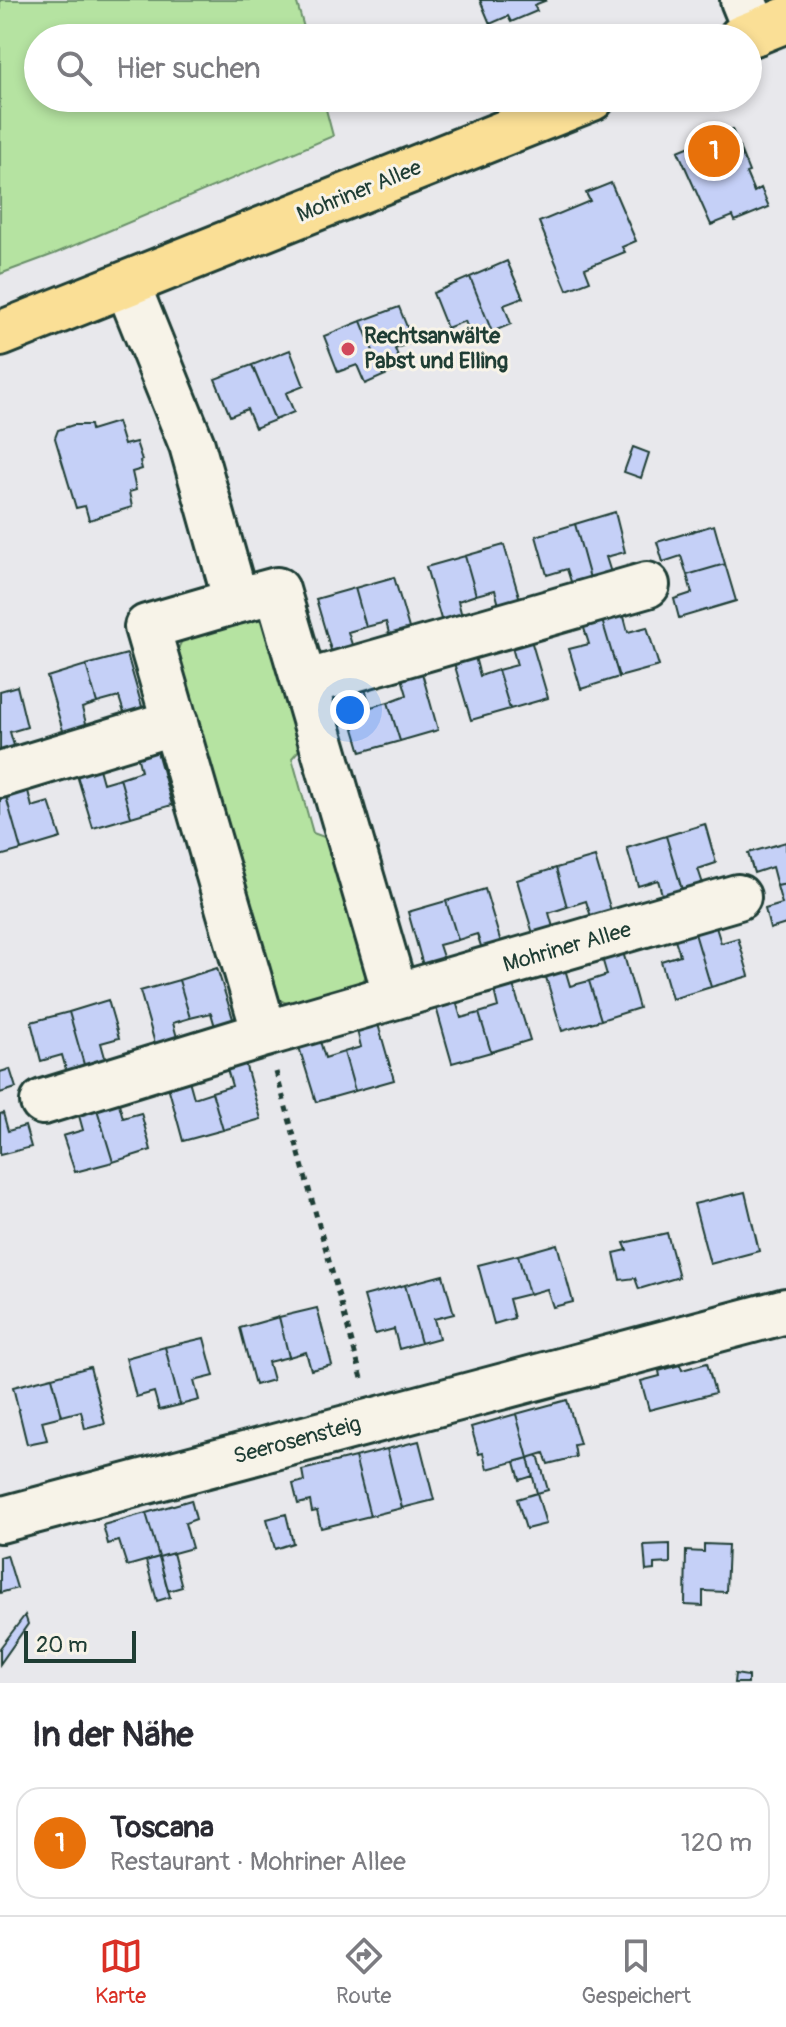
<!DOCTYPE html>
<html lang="de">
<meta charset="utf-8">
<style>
body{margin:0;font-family:Pangolin,sans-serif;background:#f2f2f3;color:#2b2b33}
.scale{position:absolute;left:24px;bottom:20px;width:112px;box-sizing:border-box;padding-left:8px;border:4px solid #1f3d34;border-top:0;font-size:22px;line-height:28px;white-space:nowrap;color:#1f3d34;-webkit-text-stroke:6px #f7f3e8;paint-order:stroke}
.you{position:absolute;left:350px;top:710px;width:28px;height:28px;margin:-20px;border:6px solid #fff;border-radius:50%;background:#1a73e8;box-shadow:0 0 0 12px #1a73e833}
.badge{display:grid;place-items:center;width:52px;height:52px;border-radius:50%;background:#d93025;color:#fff;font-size:26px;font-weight:700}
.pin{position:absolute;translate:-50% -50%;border:4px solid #fff;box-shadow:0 2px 8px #0006}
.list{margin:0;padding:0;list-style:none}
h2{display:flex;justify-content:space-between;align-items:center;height:104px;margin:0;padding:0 32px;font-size:34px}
h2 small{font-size:26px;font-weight:400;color:#7c7c81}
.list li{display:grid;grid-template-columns:52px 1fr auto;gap:24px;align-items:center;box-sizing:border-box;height:112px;margin:0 16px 16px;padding:0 16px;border:2px solid #e1e1e2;border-radius:24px}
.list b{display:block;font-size:30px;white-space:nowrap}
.list p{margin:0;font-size:26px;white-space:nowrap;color:#7c7c81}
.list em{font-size:26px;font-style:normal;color:#7c7c81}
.icon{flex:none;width:44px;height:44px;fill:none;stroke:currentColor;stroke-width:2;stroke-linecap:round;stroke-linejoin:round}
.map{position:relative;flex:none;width:786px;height:1683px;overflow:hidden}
.search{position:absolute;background:#fff;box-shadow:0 4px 12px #0003;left:24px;right:24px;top:24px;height:88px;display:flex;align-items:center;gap:20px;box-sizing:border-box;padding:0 28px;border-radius:44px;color:#7c7c81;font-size:30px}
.sheet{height:232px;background:#fff}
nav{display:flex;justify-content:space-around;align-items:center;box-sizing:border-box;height:112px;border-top:2px solid #e1e1e2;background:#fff;font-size:22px;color:#7c7c81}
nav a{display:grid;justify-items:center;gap:4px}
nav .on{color:#d93025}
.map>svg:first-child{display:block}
</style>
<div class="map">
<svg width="786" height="1683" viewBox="0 0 786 1683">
<rect width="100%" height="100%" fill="#e8e8ec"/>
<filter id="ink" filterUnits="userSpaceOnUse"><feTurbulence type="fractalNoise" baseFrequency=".0125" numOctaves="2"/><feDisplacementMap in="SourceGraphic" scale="16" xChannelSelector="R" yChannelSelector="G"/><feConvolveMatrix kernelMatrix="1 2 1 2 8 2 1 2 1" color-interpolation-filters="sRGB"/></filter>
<g filter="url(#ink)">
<path fill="#b5e3a1" stroke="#6a906a" stroke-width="2" d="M0,0H296L307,38H38V98H323L333,136L54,254L0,274Z
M249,614L262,620L271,629L306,742L292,758L313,833L335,841L370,969L360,986C343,991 299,1008 284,1002C277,1000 276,994 273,987L176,653L186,632Z"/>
<path fill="#c5d0f7" stroke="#1f3d34" stroke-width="2" d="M480,0H547L534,5L537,11L511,22L508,16L490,24Z
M429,27L433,38H402Z
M732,129L749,172L746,173L754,192L761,188L769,207L735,221L733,216L711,225L678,151Z
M611,183L636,241L622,247L625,252L585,268L590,281L567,290L539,222L590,201L586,193Z
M507,261L523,298L504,305L511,324L492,332L470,277Z
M470,277L492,332L472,340L465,321L447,328L433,293Z
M399,307L413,342L395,349L403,368L383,376L361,321Z
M361,321L383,376L365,384L357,365L338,372L324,336Z
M290,350L304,386L286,393L294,412L275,420L252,365Z
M252,365L275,420L255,428L247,409L230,416L215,379Z
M117,422L124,445L136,442L142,460L140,461L142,469L132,472L136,490L129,492L132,507L89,520L85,506L76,508L55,438L58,430L73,425H90L91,430Z
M633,447L649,453L641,478L624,472Z
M615,512L625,552L606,557L612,576L591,582L575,524Z
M575,524L591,582L573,588L567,569L547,575L536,536Z
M714,525L725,564L687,575L681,556L663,562L657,542Z
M504,545L521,603L500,609L495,590L476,595L465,556Z
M465,556L476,595L458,601L463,620L443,626L426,567Z
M725,564L736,601L679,618L674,599L692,593L687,575Z
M394,577L411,635L391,641L386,622L366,627L355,588Z
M355,588L366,627L348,632L354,651L333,657L316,599Z
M623,613L628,632L647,627L659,666L619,677L602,620Z
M602,620L619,677L581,689L569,649L589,644L583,625Z
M531,640L548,698L510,709L498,670L517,665L512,647Z
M127,654L143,710L125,716L119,697L97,703L86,665Z
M475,657L480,676L498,670L510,709L471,720L454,663Z
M86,665L97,703L82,708L87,727L64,734L47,677Z
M422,673L438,730L400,741L388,702L407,695L402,678Z
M17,686L27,727L10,732L15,749L0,753V691Z
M365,689L371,707L388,702L400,741L361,752L344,695Z
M156,748L172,805L131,817L120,778L141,771L137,755Z
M98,765L103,783L120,778L131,817L93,828L76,772Z
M27,787L32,807L49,802L61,838L21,850L5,793Z
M5,793L21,850L0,856V795Z
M705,824L716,863L698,869L704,887L683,893L666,836Z
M666,836L683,893L663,898L658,880L638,886L627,848Z
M786,842V884L777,886L772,867L754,873L748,853Z
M595,857L612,914L592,920L586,901L567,907L556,868Z
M556,868L567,907L549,913L554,931L534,937L517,880Z
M786,884V924L770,929L765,909L782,904L777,886Z
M485,889L502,946L483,952L477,934L458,940L446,901Z
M446,901L458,940L439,945L445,963L424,969L408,912Z
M715,924L721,943L738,938L749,976L711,987L694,930Z
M694,930L711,987L672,999L661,961L680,955L674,936Z
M623,952L639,1008L601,1020L589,981L607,975L602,958Z
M217,968L235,1025L216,1030L211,1013L190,1018L179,980Z
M565,969L570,986L589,981L601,1020L562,1031L545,974Z
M179,980L190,1018L173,1023L178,1041L156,1047L140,991Z
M513,985L530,1040L491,1052L479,1013L498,1007L494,990Z
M108,1000L119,1038L101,1043L106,1061L85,1068L69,1012Z
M456,1001L461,1018L479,1013L491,1052L452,1063L436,1007Z
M69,1012L85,1068L67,1073L62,1055L41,1061L31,1022Z
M378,1024L394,1080L355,1091L344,1052L361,1047L357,1030Z
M320,1041L325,1058L344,1052L355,1091L316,1102L299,1047Z
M245,1063L261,1119L223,1130L212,1092L232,1086L227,1069Z
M10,1069L16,1088L0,1093V1072Z
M189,1080L194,1098L212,1092L223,1130L183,1141L168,1086Z
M118,1100L123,1118L141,1113L151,1150L113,1162L96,1106Z
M96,1106L113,1162L75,1172L63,1136L83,1130L78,1112Z
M3,1113L8,1131L25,1126L31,1147L0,1155V1114Z
M745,1192L759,1251L710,1264L694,1204Z
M667,1233L679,1277L639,1289L635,1278L620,1280L614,1253L627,1250L624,1243Z
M557,1244L573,1302L553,1307L547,1289L529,1294L518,1255Z
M518,1255L529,1294L509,1299L514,1318L494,1324L478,1265Z
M443,1275L454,1314L434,1319L439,1338L421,1343L405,1285Z
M405,1285L421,1343L399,1349L394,1329L375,1334L364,1296Z
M317,1308L332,1365L311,1370L306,1352L289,1357L279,1317Z
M279,1317L289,1357L268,1362L273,1380L255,1385L240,1328Z
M204,1338L214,1376L194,1381L199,1400L180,1405L165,1347Z
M165,1347L180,1405L159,1410L154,1392L136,1397L126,1358Z
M707,1363L715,1393L649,1410L641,1381L660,1376L659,1371L680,1365L682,1370Z
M90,1367L105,1424L85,1429L81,1411L62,1416L52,1377Z
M52,1377L62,1416L42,1421L47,1440L27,1444L13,1387Z
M567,1400L580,1444L574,1445L576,1457L548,1464L544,1453L528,1458L516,1414Z
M516,1414L528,1458L487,1469L483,1453L479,1454L471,1427Z
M419,1441L434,1500L402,1508L387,1449Z
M387,1449L402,1508L370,1516L355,1457Z
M538,1455L548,1490L537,1493L528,1458Z
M355,1457L370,1516L321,1528L317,1511L312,1512L310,1501L298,1504L293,1484L304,1481L302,1470Z
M528,1458L533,1476L520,1480L515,1462Z
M537,1493L546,1524L526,1529L517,1499Z
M191,1500L196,1519L185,1523L192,1548L159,1557L146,1513Z
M146,1513L159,1557L127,1566L119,1541L108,1544L103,1525Z
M286,1514L293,1543L275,1549L267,1519Z
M670,1544V1563L654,1564V1570L646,1571L644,1545Z
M704,1544L728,1545L726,1592L703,1591V1606L685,1605L686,1551L704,1552Z
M173,1553L182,1587L168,1591L159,1557Z
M7,1555L17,1588L0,1593V1557Z
M159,1557L170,1597L157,1601L146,1561Z
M25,1615L28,1624L0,1664V1648Z
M735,1674L748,1676V1683H734Z"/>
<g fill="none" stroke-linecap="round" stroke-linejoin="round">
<g stroke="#1f3d34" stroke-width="50">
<path id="minor" d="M743,0L756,32
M127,284L192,445L236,601L147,627L265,1034L396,996L277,590L236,601
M305,683L647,585
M0,775L175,722
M396,996L738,897
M43,1102L265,1034
M0,1520L786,1311"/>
</g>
<g stroke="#1f3d34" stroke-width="50">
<path id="major" d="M741,38L786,20
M0,334L592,98"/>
</g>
<path stroke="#1f3d34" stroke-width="5" stroke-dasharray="6 6" stroke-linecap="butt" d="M276,1072L363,1382"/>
<use href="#minor" stroke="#f7f3e8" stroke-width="44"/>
<use href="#major" stroke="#fadf96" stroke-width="44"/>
</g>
</g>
<circle fill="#d1495b" stroke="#f7f3e8" stroke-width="3" cx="348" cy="349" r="8"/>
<g text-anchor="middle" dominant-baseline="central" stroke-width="6" stroke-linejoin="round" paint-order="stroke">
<g font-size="22" fill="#1f3d34" stroke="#f7f3e8">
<text transform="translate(359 191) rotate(-22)">Mohriner Allee</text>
<text transform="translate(567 947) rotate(-16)">Mohriner Allee</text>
<text transform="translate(297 1440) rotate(-15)">Seerosensteig</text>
</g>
<g font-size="22" font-weight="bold" fill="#1f3d34" stroke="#f7f3e8" text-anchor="start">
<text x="364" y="336">Rechtsanwälte<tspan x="364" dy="25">Pabst und Elling</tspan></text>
</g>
</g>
</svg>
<div class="scale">20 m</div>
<div class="you"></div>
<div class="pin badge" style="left:714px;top:151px;background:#e8710a">1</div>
<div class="search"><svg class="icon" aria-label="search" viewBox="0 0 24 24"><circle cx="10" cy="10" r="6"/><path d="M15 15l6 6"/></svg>Hier suchen</div>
</div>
<section class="sheet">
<h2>In der Nähe<small></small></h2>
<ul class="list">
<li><span class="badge" style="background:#e8710a">1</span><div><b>Toscana</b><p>Restaurant · Mohriner Allee</p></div><em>120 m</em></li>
</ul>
</section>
<nav>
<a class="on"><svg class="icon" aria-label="map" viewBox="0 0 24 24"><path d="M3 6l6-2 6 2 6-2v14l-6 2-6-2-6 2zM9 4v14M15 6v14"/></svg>Karte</a>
<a><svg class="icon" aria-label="directions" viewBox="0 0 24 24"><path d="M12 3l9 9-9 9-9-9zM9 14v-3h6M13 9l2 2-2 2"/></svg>Route</a>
<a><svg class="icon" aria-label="saved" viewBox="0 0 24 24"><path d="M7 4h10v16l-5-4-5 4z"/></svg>Gespeichert</a>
</nav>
